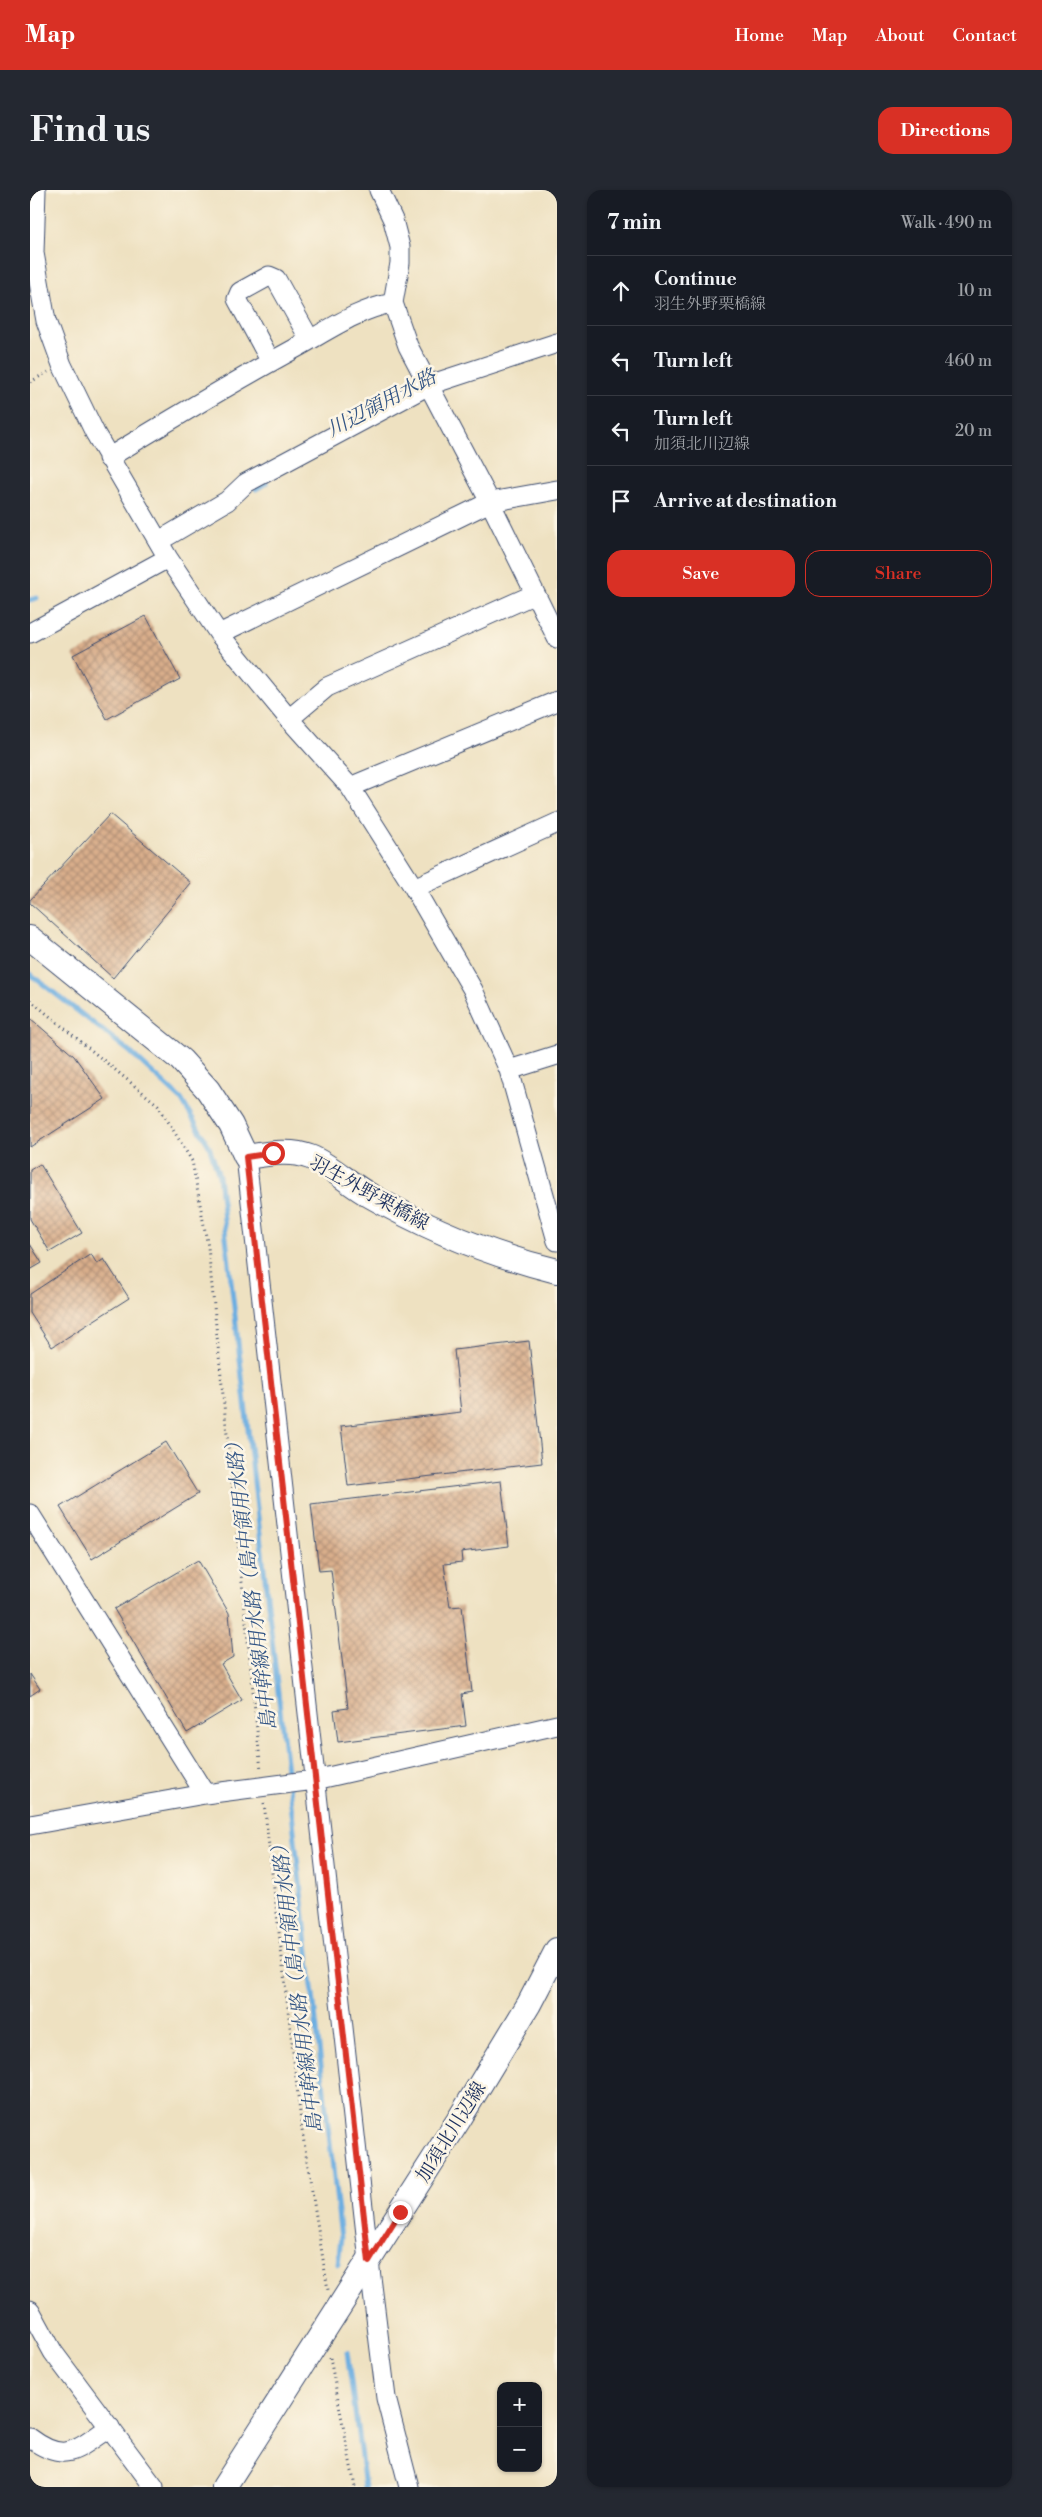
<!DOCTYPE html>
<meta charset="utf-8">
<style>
body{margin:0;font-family:"Libre Bodoni","Noto Serif JP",serif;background:#242831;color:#f1f3f6}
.controls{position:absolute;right:15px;bottom:15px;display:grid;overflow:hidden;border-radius:10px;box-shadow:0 1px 4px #0004}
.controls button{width:45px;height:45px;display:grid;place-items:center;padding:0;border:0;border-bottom:1px solid #363941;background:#171b24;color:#f1f3f6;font:25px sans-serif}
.stop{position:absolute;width:15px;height:15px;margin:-11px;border:4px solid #d93025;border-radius:50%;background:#fff}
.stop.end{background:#d93025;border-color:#fff;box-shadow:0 1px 5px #0008}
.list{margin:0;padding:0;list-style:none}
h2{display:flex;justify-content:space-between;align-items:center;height:65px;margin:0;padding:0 20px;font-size:21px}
h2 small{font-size:16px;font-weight:400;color:#9ea1a6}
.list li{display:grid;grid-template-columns:32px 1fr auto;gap:15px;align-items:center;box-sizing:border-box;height:70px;padding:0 20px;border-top:1px solid #363941}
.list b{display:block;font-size:19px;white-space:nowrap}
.list p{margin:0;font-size:16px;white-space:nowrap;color:#9ea1a6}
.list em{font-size:16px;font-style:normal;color:#9ea1a6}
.actions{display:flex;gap:10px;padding:15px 20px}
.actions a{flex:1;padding:11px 0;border:1px solid #d93025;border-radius:15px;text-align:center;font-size:18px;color:#d93025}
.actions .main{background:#d93025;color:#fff}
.icon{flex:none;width:28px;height:28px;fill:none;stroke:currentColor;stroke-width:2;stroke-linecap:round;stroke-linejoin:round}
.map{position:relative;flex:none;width:527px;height:2297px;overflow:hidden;border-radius:15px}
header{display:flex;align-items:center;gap:30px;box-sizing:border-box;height:70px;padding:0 25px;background:#d93025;color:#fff}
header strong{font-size:24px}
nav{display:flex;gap:28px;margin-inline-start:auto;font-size:18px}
.intro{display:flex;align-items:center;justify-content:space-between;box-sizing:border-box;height:120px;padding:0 30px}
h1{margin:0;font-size:35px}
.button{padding:12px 22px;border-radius:15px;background:#d93025;color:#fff;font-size:18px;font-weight:700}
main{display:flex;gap:30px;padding:0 30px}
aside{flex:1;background:#171b24;border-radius:15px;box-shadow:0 1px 4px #0004}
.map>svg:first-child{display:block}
</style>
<header>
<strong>Map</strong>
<nav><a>Home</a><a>Map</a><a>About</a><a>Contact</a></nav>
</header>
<div class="intro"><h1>Find us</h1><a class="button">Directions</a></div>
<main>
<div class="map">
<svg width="527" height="2297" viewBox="0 0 527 2297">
<defs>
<pattern id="building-cross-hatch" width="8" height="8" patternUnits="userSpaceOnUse" patternTransform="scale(1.25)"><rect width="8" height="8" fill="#d9ae8b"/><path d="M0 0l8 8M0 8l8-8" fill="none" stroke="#af8e75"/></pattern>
</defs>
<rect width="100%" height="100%" fill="#fcf5e5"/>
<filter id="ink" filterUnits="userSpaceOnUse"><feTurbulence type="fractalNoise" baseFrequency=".02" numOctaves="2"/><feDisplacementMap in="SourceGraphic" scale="10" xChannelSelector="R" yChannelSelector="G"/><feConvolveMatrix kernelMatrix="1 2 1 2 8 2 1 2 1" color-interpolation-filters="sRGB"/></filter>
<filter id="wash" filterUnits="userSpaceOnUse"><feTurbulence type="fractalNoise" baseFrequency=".0096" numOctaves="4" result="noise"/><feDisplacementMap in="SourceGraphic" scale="20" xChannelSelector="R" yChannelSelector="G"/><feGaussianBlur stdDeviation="1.12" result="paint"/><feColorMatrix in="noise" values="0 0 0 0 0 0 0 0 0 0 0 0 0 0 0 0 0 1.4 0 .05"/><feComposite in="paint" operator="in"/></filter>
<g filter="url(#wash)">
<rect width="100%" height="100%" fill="#eee1c1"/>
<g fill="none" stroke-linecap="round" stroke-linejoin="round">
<path stroke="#6caee1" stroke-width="5" d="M226,299L236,293
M0,410L7,408
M0,784L99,861L151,909L179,956L189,986L258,1589
M259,1597L311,2048L308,2074
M317,2162L335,2297"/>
</g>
<g id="blocks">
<path fill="url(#building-cross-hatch)" d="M116,426L150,489L77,529L43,465Z
M80,624L161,693L83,788L0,713V710Z
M0,828L44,866L75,909L0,957Z
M10,974L52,1043L20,1062L0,1029V980Z
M0,1054L12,1073L0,1080Z
M61,1064L67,1074L74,1069L99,1108L22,1157L0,1123V1104Z
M499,1151L512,1273L318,1296L311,1236L431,1222L424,1160Z
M136,1252L168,1304L62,1369L30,1317Z
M471,1291L479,1356L431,1362L432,1372L414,1374L420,1417L432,1416L442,1502L432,1504L436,1536L308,1552L304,1520L318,1518L301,1380L289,1381L281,1314Z
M168,1370L199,1423L203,1467L191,1474L212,1510L157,1543L84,1419Z
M0,1484L10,1499L0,1506Z"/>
</g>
</g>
<g filter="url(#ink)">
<use href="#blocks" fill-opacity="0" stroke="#3b4a6d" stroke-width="1"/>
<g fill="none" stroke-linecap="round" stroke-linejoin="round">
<g stroke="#3b4a6d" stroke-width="21">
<path id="minor" d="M6,0L4,63L16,131L32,175L65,243L138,368L189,444L259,529L320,597L384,698L443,800L479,880L527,1051
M349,0L363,30L370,57V73L363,113L378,156L460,312L527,448
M241,172L207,109L210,102L239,86L246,89L280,150
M78,268C140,230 202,193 266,158C297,141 328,119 363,113
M129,351L197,311L216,293L399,195L527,153
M0,443L138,368
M189,444L460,312L527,300
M259,529L297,497L505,404
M320,597L527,511
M384,698L527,633
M479,880L527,865
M216,967L339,2071L356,2208L379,2297
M0,1324L175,1604
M0,1635L175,1604L285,1590L527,1535
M0,2120L23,2162L124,2297
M0,2248C36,2275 47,2259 80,2237"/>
</g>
<g stroke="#3b4a6d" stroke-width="26">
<path id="major" d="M0,748L151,870L178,900L201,935L216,967C236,964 260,959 280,967C302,976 320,995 341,1006C400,1040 461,1065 527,1081
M194,2297L428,1931L499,1814L527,1760"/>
</g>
<path stroke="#3b4a6d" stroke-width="3" stroke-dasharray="1 4" stroke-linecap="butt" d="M0,192L18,182
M0,810L128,915L162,971L178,1057L231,1580
M234,1613L272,1940L298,2100
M300,2168L325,2297"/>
<use href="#minor" stroke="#fff" stroke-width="19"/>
<use href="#major" stroke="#fff" stroke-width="24"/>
</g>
</g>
<g fill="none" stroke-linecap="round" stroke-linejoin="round" filter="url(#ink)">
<path stroke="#d93025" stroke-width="6" d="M243,963L216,967L339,2072L370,2022"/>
</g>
<g text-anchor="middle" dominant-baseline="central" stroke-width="5" stroke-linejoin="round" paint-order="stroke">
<g font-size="19" fill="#1b2f5e" stroke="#fcf5e5">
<text transform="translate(339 1003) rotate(29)">羽生外野栗橋線</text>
<text transform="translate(421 1942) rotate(-58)">加須北川辺線</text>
</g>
<g font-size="20" font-style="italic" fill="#335585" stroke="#fcf5e5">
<text transform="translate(352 214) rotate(-28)">川辺領用水路</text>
<text transform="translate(222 1391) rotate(-97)">島中幹線用水路（島中領用水路）</text>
<text transform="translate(268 1794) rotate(-97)">島中幹線用水路（島中領用水路）</text>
</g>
</g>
</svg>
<div class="controls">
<button>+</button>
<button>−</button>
</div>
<div class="stop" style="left:243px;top:963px"></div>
<div class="stop end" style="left:370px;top:2022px"></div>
</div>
<aside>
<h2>7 min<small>Walk · 490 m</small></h2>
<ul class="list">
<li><svg class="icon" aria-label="ahead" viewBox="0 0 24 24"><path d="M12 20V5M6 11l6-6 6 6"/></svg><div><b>Continue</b><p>羽生外野栗橋線</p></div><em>10 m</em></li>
<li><svg class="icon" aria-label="left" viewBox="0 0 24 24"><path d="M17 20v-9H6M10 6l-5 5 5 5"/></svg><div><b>Turn left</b></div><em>460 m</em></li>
<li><svg class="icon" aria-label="left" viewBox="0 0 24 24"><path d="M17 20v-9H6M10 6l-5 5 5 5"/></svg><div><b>Turn left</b><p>加須北川辺線</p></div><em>20 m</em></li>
<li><svg class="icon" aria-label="arrive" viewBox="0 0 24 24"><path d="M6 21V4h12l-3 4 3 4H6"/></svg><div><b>Arrive at destination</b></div></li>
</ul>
<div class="actions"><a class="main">Save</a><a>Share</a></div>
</aside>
</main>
